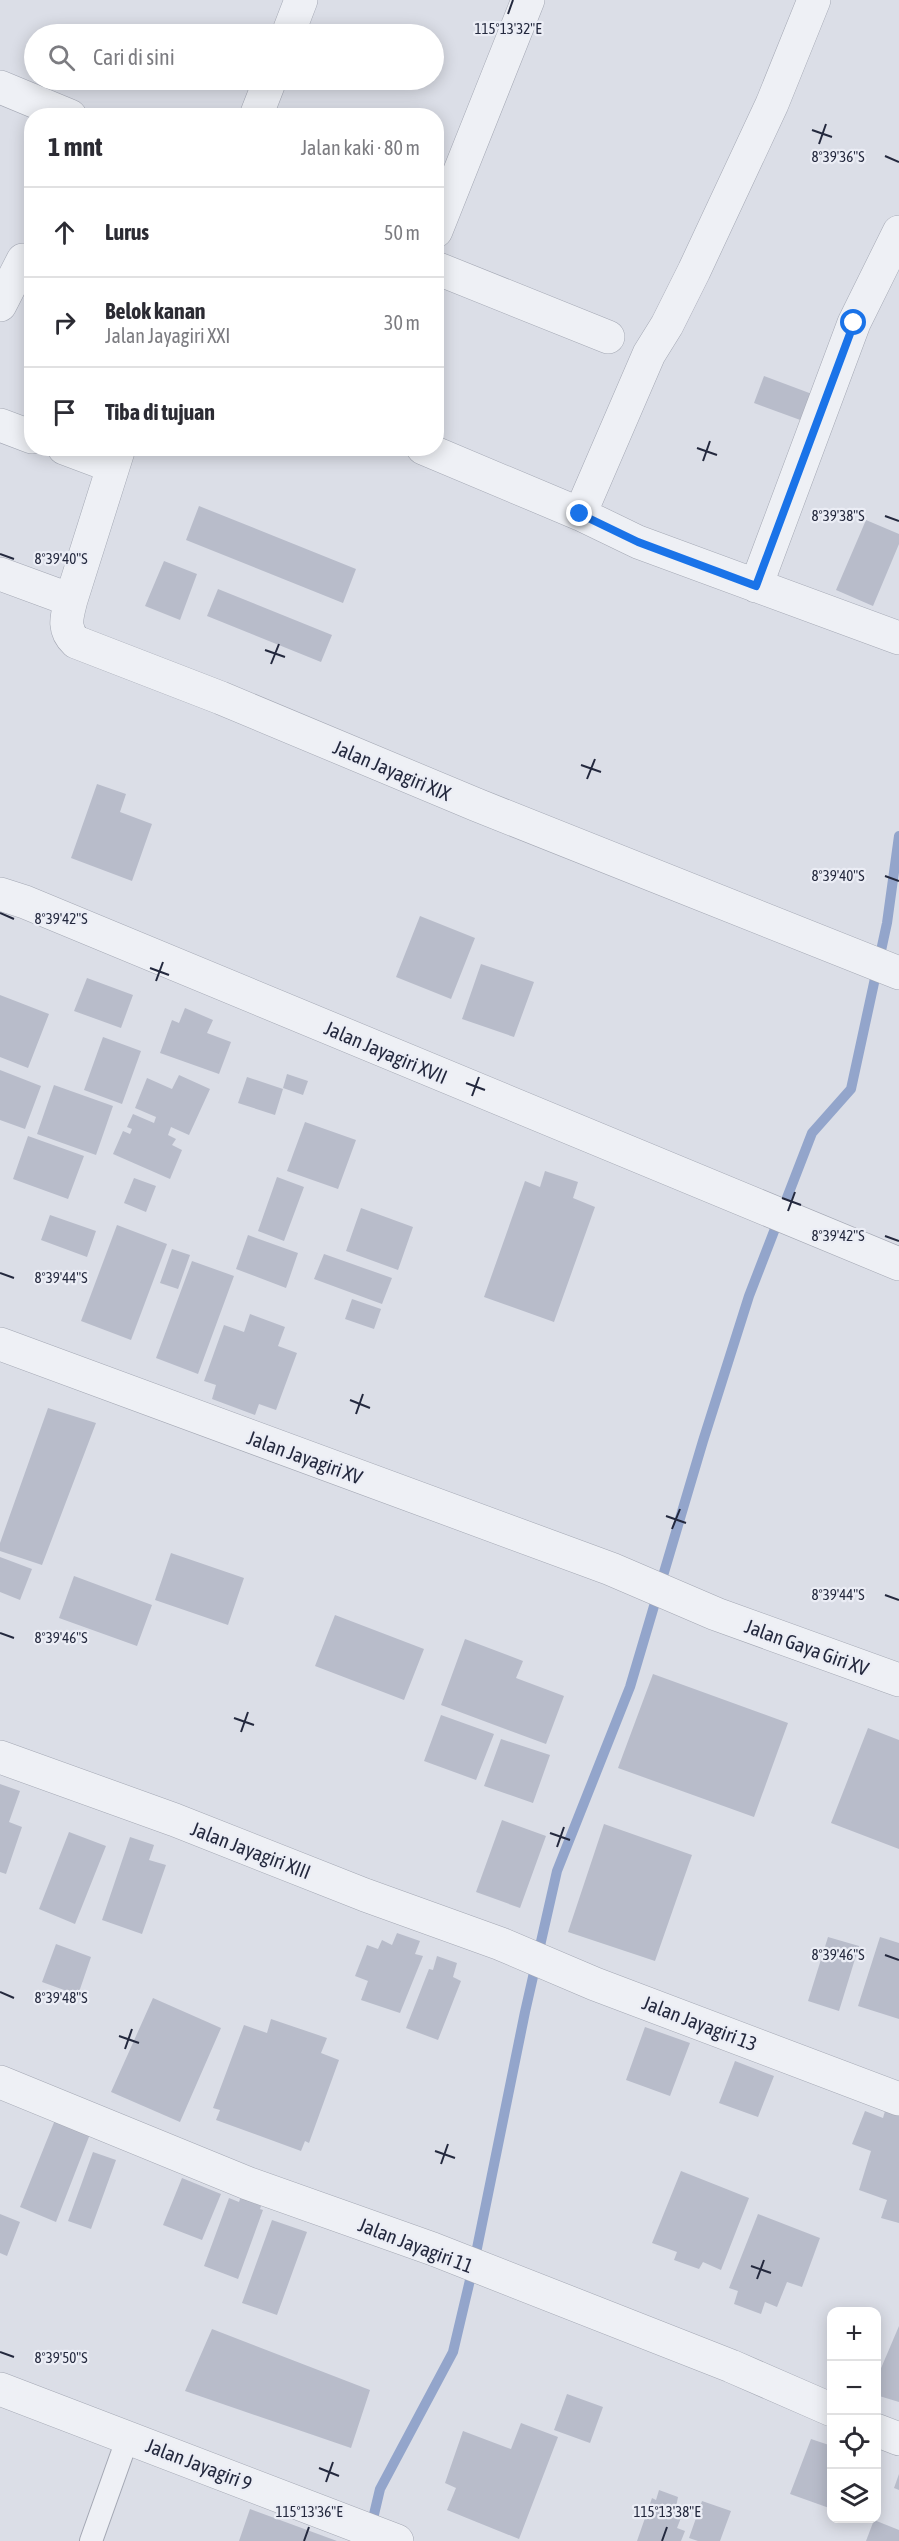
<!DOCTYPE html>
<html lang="id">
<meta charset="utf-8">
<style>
body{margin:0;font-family:"Asap Condensed",sans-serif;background:#f2f2f3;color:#2b2b33}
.controls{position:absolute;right:18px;bottom:18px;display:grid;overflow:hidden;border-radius:12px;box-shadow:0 3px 15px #0003}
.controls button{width:54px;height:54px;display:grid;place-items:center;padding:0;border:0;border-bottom:2px solid #e1e1e2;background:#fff;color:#2b2b33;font:30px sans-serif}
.stop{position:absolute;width:18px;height:18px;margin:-14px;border:4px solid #1a73e8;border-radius:50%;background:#fff}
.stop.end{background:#1a73e8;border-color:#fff;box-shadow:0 2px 6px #0008}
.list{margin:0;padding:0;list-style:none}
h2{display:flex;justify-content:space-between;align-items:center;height:78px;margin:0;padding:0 24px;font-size:26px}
h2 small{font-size:20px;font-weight:400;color:#7c7c81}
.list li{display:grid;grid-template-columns:39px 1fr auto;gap:18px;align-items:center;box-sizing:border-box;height:90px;padding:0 24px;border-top:2px solid #e1e1e2}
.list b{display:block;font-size:22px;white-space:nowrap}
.list p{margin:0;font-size:20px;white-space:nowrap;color:#7c7c81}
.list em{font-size:20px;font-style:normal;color:#7c7c81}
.icon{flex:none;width:33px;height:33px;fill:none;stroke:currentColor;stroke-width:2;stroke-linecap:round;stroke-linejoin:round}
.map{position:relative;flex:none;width:899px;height:2541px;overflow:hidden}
.search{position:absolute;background:#fff;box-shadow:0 3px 15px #0003;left:24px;top:24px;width:420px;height:66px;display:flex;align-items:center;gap:15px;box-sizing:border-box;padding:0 21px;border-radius:33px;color:#7c7c81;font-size:22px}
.panel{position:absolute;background:#fff;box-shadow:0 3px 15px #0003;left:24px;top:108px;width:420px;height:348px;border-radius:24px}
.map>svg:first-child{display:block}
</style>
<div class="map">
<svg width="899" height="2541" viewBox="0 0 899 2541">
<rect width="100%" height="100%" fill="#dbdee7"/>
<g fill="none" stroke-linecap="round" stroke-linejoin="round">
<path stroke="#93a5cb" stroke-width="10" d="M371,2527L380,2489L453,2352L474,2263L525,2012L557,1871L630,1687L703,1441L749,1296L812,1133L851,1089L887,923L899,836"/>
</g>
<path fill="#b8bcca" d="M764,376L812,394L803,421L754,403Z
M199,506L356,569L343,603L186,540Z
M866,520L899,534V544L873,606L836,590Z
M164,561L197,574L180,620L145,606Z
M218,589L332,635L321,662L207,616Z
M97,784L126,794L120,812L152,824L132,881L71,858Z
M420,916L475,938L451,999L396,977Z
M481,964L534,982L514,1037L462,1019Z
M87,978L133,995L121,1028L74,1011Z
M0,995L49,1014L28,1068L0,1057Z
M185,1008L213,1020L207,1033L231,1042L219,1074L160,1053L172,1020L179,1023Z
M103,1037L141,1051L122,1104L84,1090Z
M0,1070L41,1086L25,1129L0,1120Z
M287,1074L308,1081L303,1095L283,1088Z
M179,1075L210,1089L189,1135L171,1127L168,1135L176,1139L172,1145L182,1150L170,1179L113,1154L123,1131L130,1134L132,1129L127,1127L133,1114L154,1123L156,1117L135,1108L147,1078L172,1089Z
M247,1077L283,1089L275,1115L238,1103Z
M54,1085L113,1106L96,1155L37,1134Z
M305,1122L356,1140L338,1189L287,1171Z
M28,1136L84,1156L68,1199L13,1179Z
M545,1171L578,1182L573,1198L595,1207L554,1322L484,1297L525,1181L540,1187Z
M277,1177L304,1187L284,1241L258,1231Z
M134,1178L156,1186L146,1212L124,1203Z
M361,1208L413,1227L398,1270L346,1251Z
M50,1215L96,1231L87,1257L41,1240Z
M117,1225L167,1244L131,1340L81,1321Z
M248,1235L298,1253L286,1288L236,1269Z
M172,1249L190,1255L178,1289L160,1283Z
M324,1254L392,1278L382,1304L314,1279Z
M192,1261L234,1276L198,1374L156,1358Z
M352,1299L381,1309L374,1329L345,1319Z
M250,1314L285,1327L278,1346L297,1353L276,1410L259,1404L255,1415L212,1399L216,1385L204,1381L224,1325L244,1332Z
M48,1408L96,1423L42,1565L0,1551V1543Z
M171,1553L244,1578L228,1625L155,1600Z
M0,1557L32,1569L20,1600L0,1592Z
M74,1576L152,1605L137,1646L59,1618Z
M335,1615L424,1649L404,1700L315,1666Z
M465,1639L523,1661L516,1678L564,1696L546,1744L441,1705Z
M653,1674L788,1723L754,1817L618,1768Z
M441,1715L494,1734L476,1780L424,1761Z
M868,1728L899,1740V1849L831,1823Z
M501,1739L550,1755L533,1803L484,1786Z
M0,1784L20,1791L9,1822L22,1827L6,1874L0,1872Z
M502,1820L546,1836L520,1908L476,1892Z
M604,1824L692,1855L655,1961L568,1932Z
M69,1832L106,1846L75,1924L39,1909Z
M130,1837L154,1845L149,1860L166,1865L142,1934L102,1920Z
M397,1933L420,1941L415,1954L423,1956L400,2013L361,2000L368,1981L355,1976L367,1945L378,1949L382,1940L392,1945Z
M828,1937L859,1946L839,2011L808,2001Z
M880,1937L899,1943V2019L858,2006Z
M56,1944L91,1957L78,1995L42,1982Z
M437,1956L457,1963L453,1977L461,1981L438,2040L406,2028L429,1969L433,1970Z
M153,1998L221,2028L180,2122L111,2092Z
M271,2019L327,2038L321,2053L339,2060L309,2143L305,2141L301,2151L216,2120L220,2110L213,2108L244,2025L267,2033Z
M645,2027L690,2043L670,2096L626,2080Z
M735,2061L774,2076L758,2117L719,2103Z
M865,2111L883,2118L885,2111L899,2116V2223L881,2218L887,2200L859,2190L871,2151L852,2144Z
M57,2115L92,2129L56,2222L20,2207Z
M93,2152L116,2160L91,2229L68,2221Z
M681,2171L749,2198L721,2270L703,2262L699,2269L674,2260L677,2252L652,2243Z
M182,2178L221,2194L202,2240L163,2225Z
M241,2196L262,2203L260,2209L263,2210L238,2279L204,2266L229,2198L239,2202Z
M0,2214L20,2222L7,2256L0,2253Z
M758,2214L820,2238L802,2287L787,2282L777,2307L765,2302L761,2314L734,2304L738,2291L729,2288Z
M272,2220L307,2232L277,2315L242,2303Z
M899,2326V2402L876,2395V2380Z
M212,2329L370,2390L351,2448L185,2391Z
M567,2394L603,2407L590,2443L554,2430Z
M521,2423L558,2437L519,2539L447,2510L456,2488L445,2483L463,2431L511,2449Z
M811,2439L832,2446V2509L790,2494Z
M899,2474V2490L894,2488Z
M659,2490L678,2497L676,2507L684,2510L677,2528L685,2531L681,2541H637L652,2498L656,2500Z
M702,2501L731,2511L720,2541H698L689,2538Z
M250,2509L337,2541H239Z
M874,2520L899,2530V2541H866Z"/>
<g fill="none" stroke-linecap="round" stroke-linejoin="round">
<g stroke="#a4a8b4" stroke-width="24">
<path id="service" d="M91,2541L128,2437"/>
</g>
<g stroke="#a4a8b4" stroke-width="34">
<path id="minor" d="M288,34L301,0
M0,87L70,116
M256,116L270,80
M436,231L528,0
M436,268L608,337
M0,305L23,260
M0,425L32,437
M64,448L112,466
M119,448L71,600C67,616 62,629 76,642L221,698L477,805L899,973
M423,448L580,514L638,542L899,638
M580,514L649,354L667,325L694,271L772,104L814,0
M0,574L71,600
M756,586L854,323L899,232
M0,894L25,902L899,1264
M0,1344L611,1569L716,1614L899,1680
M0,1757L175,1820L365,1895L501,1944L595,1984L899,2099
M0,2082L247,2183L433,2249L731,2366L832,2410
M0,2389L397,2541
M876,2430L899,2439"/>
</g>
<use href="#service" stroke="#eef0f5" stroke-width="22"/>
<use href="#minor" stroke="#eef0f5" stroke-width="33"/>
</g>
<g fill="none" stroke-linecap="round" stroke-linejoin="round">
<path stroke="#1a73e8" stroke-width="8" d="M580,514L638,542L756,586L854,323"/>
</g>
<path fill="none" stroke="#24293e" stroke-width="2" d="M508,14L513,0M812,130L832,137M819,144L826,124M885,156L899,162M697,448L717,455M703,461L710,441M885,516L899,521M0,554L14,559M265,650L285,657M271,664L279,644M581,765L601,772M587,779L595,759M885,876L899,881M0,913L14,919M150,968L169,975M156,981L163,962M466,1083L485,1090M472,1096L479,1077M782,1198L801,1205M788,1211L795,1192M885,1236L899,1241M0,1273L14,1278M350,1400L370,1408M356,1414L363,1394M666,1516L686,1523M672,1529L680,1509M885,1595L899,1600M0,1633L14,1638M234,1718L254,1725M241,1732L248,1712M550,1833L570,1840M557,1847L564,1827M885,1955L899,1960M0,1992L14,1998M119,2036L139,2043M125,2049L132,2029M435,2151L455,2158M441,2164L448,2144M751,2266L771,2273M757,2279L764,2260M0,2352L14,2357M319,2468L339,2476M326,2482L333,2462M304,2541L309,2527M662,2541L667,2527"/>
<g text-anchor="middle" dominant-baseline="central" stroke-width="4.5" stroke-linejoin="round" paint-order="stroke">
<g font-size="20" fill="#24293e" stroke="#ebedf5">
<text transform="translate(392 770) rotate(23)">Jalan Jayagiri XIX</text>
<text transform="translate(386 1052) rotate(23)">Jalan Jayagiri XVII</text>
<text transform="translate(305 1457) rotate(20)">Jalan Jayagiri XV</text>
<text transform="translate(807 1647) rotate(20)">Jalan Gaya Giri XV</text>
<text transform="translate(251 1850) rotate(21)">Jalan Jayagiri XIII</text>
<text transform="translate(700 2023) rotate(21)">Jalan Jayagiri 13</text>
<text transform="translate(416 2245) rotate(21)">Jalan Jayagiri 11</text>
<text transform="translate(199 2464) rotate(21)">Jalan Jayagiri 9</text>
</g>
</g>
<g font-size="15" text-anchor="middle" fill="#24293e" stroke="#ebedf5" stroke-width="4.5" stroke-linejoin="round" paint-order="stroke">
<text x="508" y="34">115°13'32"E</text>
<text x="838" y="162">8°39'36"S</text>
<text x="838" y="521">8°39'38"S</text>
<text x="61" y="564">8°39'40"S</text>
<text x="838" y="881">8°39'40"S</text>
<text x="61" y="924">8°39'42"S</text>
<text x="838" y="1241">8°39'42"S</text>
<text x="61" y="1283">8°39'44"S</text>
<text x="838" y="1600">8°39'44"S</text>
<text x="61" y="1643">8°39'46"S</text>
<text x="838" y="1960">8°39'46"S</text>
<text x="61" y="2003">8°39'48"S</text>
<text x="61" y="2363">8°39'50"S</text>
<text x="309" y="2517">115°13'36"E</text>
<text x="667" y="2517">115°13'38"E</text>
</g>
</svg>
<div class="controls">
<button>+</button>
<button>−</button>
<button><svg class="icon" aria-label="locate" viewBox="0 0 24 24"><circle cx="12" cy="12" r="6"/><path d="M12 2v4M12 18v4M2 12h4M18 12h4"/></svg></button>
<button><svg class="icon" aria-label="layers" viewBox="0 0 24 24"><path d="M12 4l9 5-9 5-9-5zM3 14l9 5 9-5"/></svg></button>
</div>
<div class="stop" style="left:854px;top:323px"></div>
<div class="stop end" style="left:580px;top:514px"></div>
<div class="search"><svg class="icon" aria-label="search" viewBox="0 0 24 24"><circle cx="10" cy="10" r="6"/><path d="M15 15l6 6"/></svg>Cari di sini</div>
<section class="panel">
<h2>1 mnt<small>Jalan kaki · 80 m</small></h2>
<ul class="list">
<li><svg class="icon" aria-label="ahead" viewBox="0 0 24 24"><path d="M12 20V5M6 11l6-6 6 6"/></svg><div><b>Lurus</b></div><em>50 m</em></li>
<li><svg class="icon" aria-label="right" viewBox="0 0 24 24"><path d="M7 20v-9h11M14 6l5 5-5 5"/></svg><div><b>Belok kanan</b><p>Jalan Jayagiri XXI</p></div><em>30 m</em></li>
<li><svg class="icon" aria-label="arrive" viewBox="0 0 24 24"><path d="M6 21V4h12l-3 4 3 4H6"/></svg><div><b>Tiba di tujuan</b></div></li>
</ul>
</section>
</div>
